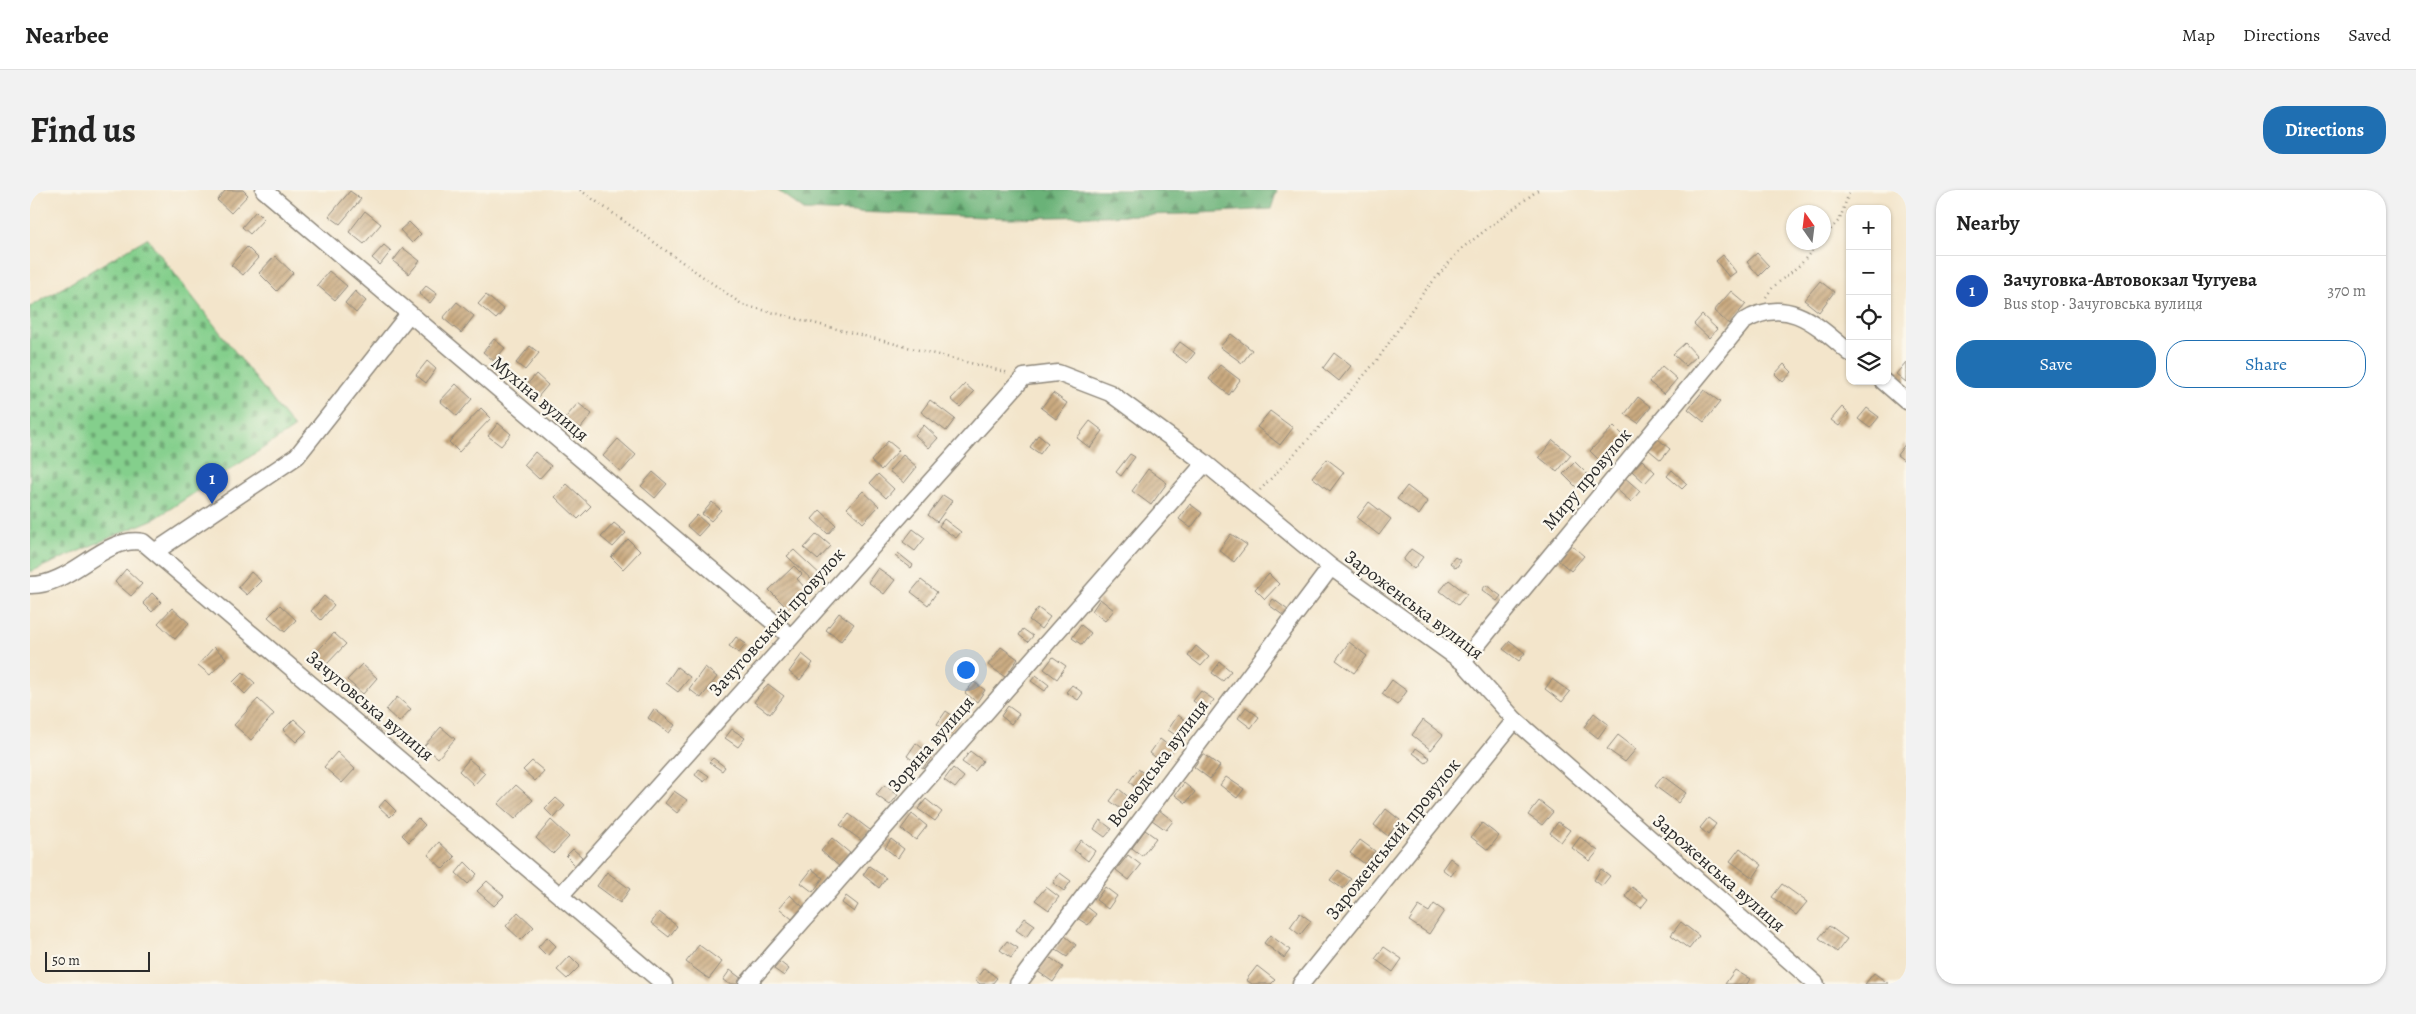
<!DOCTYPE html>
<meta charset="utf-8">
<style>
body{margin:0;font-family:Alegreya,serif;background:#f2f2f2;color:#222}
.controls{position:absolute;right:15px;top:15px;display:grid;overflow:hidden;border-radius:10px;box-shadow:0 1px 4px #0004}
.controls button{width:45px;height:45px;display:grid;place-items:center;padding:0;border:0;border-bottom:1px solid #e0e0e0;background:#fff;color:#222;font:25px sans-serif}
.compass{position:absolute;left:1756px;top:15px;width:45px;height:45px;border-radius:50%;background:#fff;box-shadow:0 1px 4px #0004;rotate:346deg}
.scale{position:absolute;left:15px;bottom:12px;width:105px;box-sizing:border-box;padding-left:5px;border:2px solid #2b2b2b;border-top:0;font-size:14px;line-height:18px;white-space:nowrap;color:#2b2b2b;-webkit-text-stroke:4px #fbf7ec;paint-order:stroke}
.you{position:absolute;left:935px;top:479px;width:18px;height:18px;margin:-12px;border:4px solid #fff;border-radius:50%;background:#1a73e8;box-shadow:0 0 0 8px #1a73e833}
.badge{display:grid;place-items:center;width:32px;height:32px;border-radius:50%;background:#1f6fb2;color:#fff;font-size:16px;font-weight:700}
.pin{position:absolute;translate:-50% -41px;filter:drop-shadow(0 1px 2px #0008)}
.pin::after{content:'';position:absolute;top:26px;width:18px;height:15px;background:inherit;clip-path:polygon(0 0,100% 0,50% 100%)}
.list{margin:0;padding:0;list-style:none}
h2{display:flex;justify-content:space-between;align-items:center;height:65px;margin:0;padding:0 20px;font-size:21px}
h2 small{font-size:16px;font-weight:400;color:#767676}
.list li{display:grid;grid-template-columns:32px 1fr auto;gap:15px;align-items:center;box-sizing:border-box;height:70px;padding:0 20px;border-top:1px solid #e0e0e0}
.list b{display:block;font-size:19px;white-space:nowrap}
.list p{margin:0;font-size:16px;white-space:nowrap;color:#767676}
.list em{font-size:16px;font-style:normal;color:#767676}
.actions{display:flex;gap:10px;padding:15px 20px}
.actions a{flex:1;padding:11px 0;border:1px solid #1f6fb2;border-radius:20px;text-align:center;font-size:18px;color:#1f6fb2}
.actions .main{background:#1f6fb2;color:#fff}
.icon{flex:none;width:28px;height:28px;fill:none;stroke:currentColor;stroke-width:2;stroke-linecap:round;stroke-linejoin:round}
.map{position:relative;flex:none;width:1876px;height:794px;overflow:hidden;border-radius:20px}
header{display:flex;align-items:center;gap:30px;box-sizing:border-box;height:70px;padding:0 25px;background:#fff;border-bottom:1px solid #e0e0e0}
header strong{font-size:24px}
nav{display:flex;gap:28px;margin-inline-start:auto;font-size:18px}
.intro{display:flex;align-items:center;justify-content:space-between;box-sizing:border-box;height:120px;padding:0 30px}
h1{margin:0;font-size:35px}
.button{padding:12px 22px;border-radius:20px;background:#1f6fb2;color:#fff;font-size:18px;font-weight:700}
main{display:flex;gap:30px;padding:0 30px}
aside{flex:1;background:#fff;border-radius:20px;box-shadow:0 1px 4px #0004}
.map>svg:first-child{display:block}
</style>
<header>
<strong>Nearbee</strong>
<nav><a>Map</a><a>Directions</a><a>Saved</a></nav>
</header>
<div class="intro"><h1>Find us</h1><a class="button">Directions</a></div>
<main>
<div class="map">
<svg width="1876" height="794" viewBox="0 0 1876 794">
<defs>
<pattern id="forest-firs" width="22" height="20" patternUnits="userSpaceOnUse" patternTransform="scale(1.25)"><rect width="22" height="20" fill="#6bb278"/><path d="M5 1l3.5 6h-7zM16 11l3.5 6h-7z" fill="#589163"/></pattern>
<pattern id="cemetery-stones" width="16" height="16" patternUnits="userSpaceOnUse" patternTransform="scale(1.25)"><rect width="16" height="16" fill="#84cf8c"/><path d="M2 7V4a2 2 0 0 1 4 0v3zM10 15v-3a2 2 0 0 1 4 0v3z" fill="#6ca873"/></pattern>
<pattern id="building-hatch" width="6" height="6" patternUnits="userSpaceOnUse" patternTransform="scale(1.25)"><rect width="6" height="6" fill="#caaa80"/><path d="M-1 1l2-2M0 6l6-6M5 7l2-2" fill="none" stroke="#a48b69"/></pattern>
</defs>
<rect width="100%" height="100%" fill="#fbf7ec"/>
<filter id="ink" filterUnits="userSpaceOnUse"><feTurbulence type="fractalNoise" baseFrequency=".02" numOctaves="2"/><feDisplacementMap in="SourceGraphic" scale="10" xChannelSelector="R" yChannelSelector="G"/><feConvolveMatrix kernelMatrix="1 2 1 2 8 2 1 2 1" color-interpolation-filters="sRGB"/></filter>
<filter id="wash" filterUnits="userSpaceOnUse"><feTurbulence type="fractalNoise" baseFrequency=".0096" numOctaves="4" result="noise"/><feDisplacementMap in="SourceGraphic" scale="20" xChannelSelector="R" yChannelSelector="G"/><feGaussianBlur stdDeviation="1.12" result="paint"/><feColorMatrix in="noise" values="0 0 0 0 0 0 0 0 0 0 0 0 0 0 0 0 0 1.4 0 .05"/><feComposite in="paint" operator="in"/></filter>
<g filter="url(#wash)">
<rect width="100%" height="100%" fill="#f3e5cb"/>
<path fill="url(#forest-firs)" stroke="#4b6e52" d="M747,0H1247L1241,19L1154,24L980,28L774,20Z"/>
<path fill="url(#cemetery-stones)" stroke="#587d5c" d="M117,48L264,238L126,328L0,382V117Z"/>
<g id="blocks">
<path fill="url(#building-hatch)" d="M196,0H213L218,5L201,23L187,10Z
M320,1L331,9L310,34L299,26Z
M226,21L234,29L220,44L212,37Z
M335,21L351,34L334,54L319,42Z
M379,32L391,44L382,53L370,40Z
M354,55L361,61L350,75L342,68Z
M217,57L228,68L213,85L201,75Z
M373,58L390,71L379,84L363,71Z
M1727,63L1739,76L1729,86L1717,72Z
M1693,65L1706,82L1699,87L1686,71Z
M245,66L263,83L247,101L229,83Z
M299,81L317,96L305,110L287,95Z
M1790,91L1804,102L1789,122L1774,110Z
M396,96L407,104L400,113L389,104Z
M325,101L336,111L326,123L315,113Z
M1701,101L1716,114L1699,134L1684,121Z
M456,105L474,120L466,129L448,114Z
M427,112L444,126L431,143L413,128Z
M1672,125L1687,139L1679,148L1664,134Z
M1201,144L1222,160L1212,173L1190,157Z
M464,149L475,158L464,171L453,162Z
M1150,152L1165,163L1157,173L1142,162Z
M1655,153L1667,166L1656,176L1643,164Z
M500,156L509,163L495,180L486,173Z
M1304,163L1321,176L1309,191L1293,178Z
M397,171L406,179L396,193L386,185Z
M1876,172V192L1866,184Z
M1754,174L1762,182L1753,192L1745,184Z
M1190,175L1210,190L1199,205L1179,189Z
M1632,176L1647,189L1634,204L1619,192Z
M506,184L518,195L507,208L495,197Z
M426,194L442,209L427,226L410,211Z
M935,194L944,202L930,217L921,209Z
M1674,200L1690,212L1674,232L1658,219Z
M1023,203L1037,213L1026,229L1011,218Z
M1608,207L1621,217L1608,233L1595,224Z
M900,210L925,229L916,241L891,222Z
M548,213L562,224L546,244L532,232Z
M1812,217L1819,224L1809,236L1801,230Z
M451,218L461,228L429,262L419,252Z
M1837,218L1849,227L1840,238L1828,229Z
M1240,221L1263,238L1250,255L1227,237Z
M1060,231L1073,241L1060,258L1047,248Z
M468,233L481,244L471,256L458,246Z
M894,235L908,248L899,258L885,245Z
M1584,236L1597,249L1573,274L1560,261Z
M1008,245L1018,253L1010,264L1000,257Z
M588,249L606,265L591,282L573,266Z
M1628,249L1640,259L1631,270L1619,260Z
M1523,250L1541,265L1527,282L1509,267Z
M858,251L869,260L851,280L841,271Z
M1876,253V272L1867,265Z
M505,262L521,276L509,289L494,275Z
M1100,264L1105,267L1091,286L1086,282Z
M873,265L887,277L874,293L859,281Z
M1297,269L1314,282L1300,301L1282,287Z
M1612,270L1625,282L1615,293L1602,281Z
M1545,272L1559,286L1547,298L1533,284Z
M1118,279L1137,293L1121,315L1102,301Z
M1642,280L1657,294L1652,299L1637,286Z
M623,282L637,294L625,308L611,296Z
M848,284L864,299L856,308L840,293Z
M1593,286L1610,301L1601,312L1584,297Z
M537,294L561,316L548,329L525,307Z
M1377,296L1398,312L1389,325L1367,309Z
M833,301L849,316L833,333L817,318Z
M913,305L922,311L907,332L898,325Z
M682,312L691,320L681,331L672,324Z
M1339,312L1361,329L1349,345L1327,328Z
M1160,314L1172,323L1161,338L1149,329Z
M790,320L806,335L798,344L782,329Z
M667,325L678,335L668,346L657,336Z
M914,329L931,342L926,348L909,336Z
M584,333L596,343L583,357L571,347Z
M883,339L895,348L885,361L873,352Z
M787,344L801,356L788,370L774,358Z
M1201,344L1217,355L1204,372L1189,360Z
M598,349L610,361L593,379L581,367Z
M1541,355L1554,366L1541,381L1528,370Z
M1381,359L1393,367L1384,379L1373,370Z
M764,360L794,388L787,395L757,366Z
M868,363L883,375L881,378L865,366Z
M1425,367L1431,371L1426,378L1420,373Z
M764,376L772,384L767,389L777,400L758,419L739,400Z
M848,378L865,390L854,404L838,392Z
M96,379L112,394L101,406L85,392Z
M221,382L231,391L217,405L208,397Z
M1239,384L1249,394L1235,409L1225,399Z
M891,390L907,402L898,415L881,402Z
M1419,390L1437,404L1428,415L1410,401Z
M1456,395L1471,406L1467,411L1452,400Z
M122,403L131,412L122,422L113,413Z
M294,406L304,415L291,430L281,421Z
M1070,409L1084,420L1075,431L1062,421Z
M1243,409L1258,420L1254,426L1239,415Z
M250,415L266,430L255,442L238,427Z
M142,418L159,433L145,449L128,433Z
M1008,418L1020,427L1011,439L999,430Z
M809,423L824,434L811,451L796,440Z
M1051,435L1061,443L1052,455L1042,448Z
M993,439L1003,446L998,452L989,445Z
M304,443L316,454L296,475L284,465Z
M706,447L716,454L709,463L699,456Z
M1480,451L1495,463L1489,471L1473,459Z
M1319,452L1337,466L1324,483L1306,470Z
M1166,456L1179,467L1171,476L1158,466Z
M184,457L196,468L180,485L168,475Z
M971,457L988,469L975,487L958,475Z
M772,464L783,473L770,490L759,482Z
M1023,467L1036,476L1027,489L1014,479Z
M1190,472L1201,481L1193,491L1182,483Z
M332,474L347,488L333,504L317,490Z
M647,477L660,487L648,502L636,493Z
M675,477L687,487L671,508L659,499Z
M213,482L225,493L215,504L203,492Z
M1006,485L1019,495L1015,501L1001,491Z
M1522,489L1540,502L1532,512L1515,499Z
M1362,490L1377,501L1367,515L1352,504Z
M944,492L955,500L947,512L935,503Z
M738,494L754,506L740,524L724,512Z
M1042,495L1053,503L1048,510L1036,502Z
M1171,501L1184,510L1176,520L1163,511Z
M367,507L381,519L369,532L356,520Z
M228,509L244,524L221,550L204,535Z
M978,516L989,524L981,534L971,526Z
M1216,517L1229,527L1221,538L1208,528Z
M624,519L645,535L639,543L618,528Z
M916,521L930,531L920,543L907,534Z
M1564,523L1578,534L1568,548L1554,537Z
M1148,525L1160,534L1150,548L1138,540Z
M264,529L277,541L266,552L253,540Z
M1393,530L1413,545L1401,560L1382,545Z
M411,537L425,549L408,568L394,556Z
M702,539L715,548L708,557L695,548Z
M1588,545L1606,559L1595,572L1577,559Z
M1130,549L1143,559L1133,573L1120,563Z
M886,553L902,566L893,578L877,566Z
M1386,558L1400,568L1396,573L1383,563Z
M940,561L953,571L945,581L932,572Z
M307,562L325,579L312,593L294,577Z
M1173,564L1190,576L1180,589L1164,577Z
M683,568L695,577L692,581L679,572Z
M439,569L455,583L444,595L429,581Z
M502,571L514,581L505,591L493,580Z
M923,578L934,587L925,598L914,590Z
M669,579L679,586L674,592L665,585Z
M1108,579L1119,587L1109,600L1099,592Z
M1633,586L1656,603L1648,613L1625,596Z
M1196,587L1214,599L1207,608L1190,595Z
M1154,593L1165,602L1156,613L1145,605Z
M486,595L503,610L485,629L468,614Z
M854,595L868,605L860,615L846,605Z
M1089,599L1102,610L1094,621L1080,611Z
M644,601L657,610L647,623L635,613Z
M526,608L535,616L524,628L515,619Z
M896,609L912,622L905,631L888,619Z
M355,610L366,621L360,627L349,617Z
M1509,611L1523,622L1512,635L1498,625Z
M1356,619L1370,630L1358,646L1344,635Z
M1129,620L1143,631L1136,640L1122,630Z
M819,624L840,640L832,651L810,635Z
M882,624L897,636L886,650L871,639Z
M388,628L395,635L379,652L372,645Z
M1678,628L1686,634L1678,645L1670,638Z
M521,630L539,647L523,664L506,648Z
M1070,630L1082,639L1075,647L1064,639Z
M1528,632L1540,640L1531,652L1520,643Z
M1452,633L1469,646L1458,660L1441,647Z
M1115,640L1126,648L1112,666L1102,658Z
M1550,647L1568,661L1560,671L1542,658Z
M802,648L821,664L810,677L791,661Z
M861,649L874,659L868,668L855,658Z
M1051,650L1065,661L1058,671L1044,660Z
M1330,650L1345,661L1335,674L1320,663Z
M409,652L425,667L413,679L398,665Z
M1710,658L1732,675L1723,688L1700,671Z
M543,659L552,667L545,675L536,666Z
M1098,665L1111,675L1099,690L1086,680Z
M1420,668L1429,675L1421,686L1412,679Z
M435,672L447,684L438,694L426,683Z
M839,676L856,688L849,698L833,685Z
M782,679L793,688L783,702L771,693Z
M1571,679L1580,686L1572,696L1564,690Z
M1308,680L1321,689L1313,699L1300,690Z
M577,682L600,699L590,713L567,696Z
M1030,683L1041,691L1034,701L1023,693Z
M457,691L474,706L464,716L447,701Z
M1752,694L1777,712L1766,725L1742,707Z
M1016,697L1029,707L1019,720L1005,710Z
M1075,697L1087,706L1078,719L1066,710Z
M1602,697L1618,709L1611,718L1595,706Z
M760,705L773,717L762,729L749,718Z
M816,706L828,715L824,722L812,713Z
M1404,714L1414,721L1399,744L1379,731L1389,716L1399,722Z
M1056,716L1066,724L1058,735L1047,728Z
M488,722L504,737L491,750L476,736Z
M629,722L647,736L639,747L621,733Z
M1270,723L1281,731L1270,745L1260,737Z
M995,728L1005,735L996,747L986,740Z
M1651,732L1669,746L1659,759L1641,745Z
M1799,736L1817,749L1807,762L1789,748Z
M1240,745L1260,760L1254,768L1234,753Z
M1035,746L1046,755L1037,767L1025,759Z
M517,747L526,756L517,766L508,757Z
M977,751L988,758L981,768L970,760Z
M669,755L692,772L679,789L656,772Z
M1354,757L1372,769L1363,782L1345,769Z
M540,766L550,776L537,789L527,780Z
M1018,766L1033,777L1023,792L1007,781Z
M750,772L759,779L754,786L744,779Z
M1227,776L1245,790L1241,794H1222L1216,790Z
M954,778L967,788L962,794H950L945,790Z
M700,780L712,789L709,794H699L693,790Z
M1705,780L1720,789L1717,794H1695Z
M1844,783L1859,794H1835Z"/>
</g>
</g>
<g filter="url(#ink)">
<use href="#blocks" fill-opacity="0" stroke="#8f887b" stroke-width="1"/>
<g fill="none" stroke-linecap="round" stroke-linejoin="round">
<g stroke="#8f887b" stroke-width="19">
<path id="street" d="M234,0L761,447
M1853,191L1876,211
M126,361L267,266L379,124
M0,395C42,396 73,345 113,352L634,794
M1433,472L1713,132C1757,104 1787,135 1820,163
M531,705L994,187L1028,183L1080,203L1175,273L1301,377L1433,472L1485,530L1786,794
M717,794L1175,273
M988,794L1301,377
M1271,794L1485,530"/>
</g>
<path stroke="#8f887b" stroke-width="2.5" stroke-dasharray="1 4" stroke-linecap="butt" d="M550,0L713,115L979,183
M1794,47L1810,29L1820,0
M1736,107L1743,97L1771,74L1789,52
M1230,300L1287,240L1348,169L1393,103L1431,59L1508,0"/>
<use href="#street" stroke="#fff" stroke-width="16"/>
</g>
</g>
<g text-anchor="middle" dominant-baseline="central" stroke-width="4.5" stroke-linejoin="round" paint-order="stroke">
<g font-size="19" fill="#2b2b2b" stroke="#fbf7ec">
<text transform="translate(510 209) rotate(40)">Мухіна вулиця</text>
<text transform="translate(1557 289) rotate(-50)">Миру провулок</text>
<text transform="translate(1384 415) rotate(37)">Зароженська вулиця</text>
<text transform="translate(747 432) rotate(-48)">Зачуговський провулок</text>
<text transform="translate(340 516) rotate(40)">Зачуговська вулиця</text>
<text transform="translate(901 554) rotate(-49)">Зоряна вулиця</text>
<text transform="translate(1128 573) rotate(-53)">Воєводська вулиця</text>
<text transform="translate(1363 649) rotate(-51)">Зароженський провулок</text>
<text transform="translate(1689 683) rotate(41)">Зароженська вулиця</text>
</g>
</g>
</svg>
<div class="controls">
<button>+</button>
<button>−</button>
<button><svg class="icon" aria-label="locate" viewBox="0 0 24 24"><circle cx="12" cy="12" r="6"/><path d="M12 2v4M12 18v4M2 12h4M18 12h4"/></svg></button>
<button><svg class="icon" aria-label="layers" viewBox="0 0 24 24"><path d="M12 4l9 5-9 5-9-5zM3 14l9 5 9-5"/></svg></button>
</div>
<svg class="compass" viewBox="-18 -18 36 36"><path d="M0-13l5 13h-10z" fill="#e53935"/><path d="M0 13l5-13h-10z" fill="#767676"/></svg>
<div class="scale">50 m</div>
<div class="you"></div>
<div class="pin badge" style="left:182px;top:314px;background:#1a4fb4">1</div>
</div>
<aside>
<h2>Nearby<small></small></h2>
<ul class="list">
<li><span class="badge" style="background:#1a4fb4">1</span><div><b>Зачуговка-Автовокзал Чугуева</b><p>Bus stop · Зачуговська вулиця</p></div><em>370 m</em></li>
</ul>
<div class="actions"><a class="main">Save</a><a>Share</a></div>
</aside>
</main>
